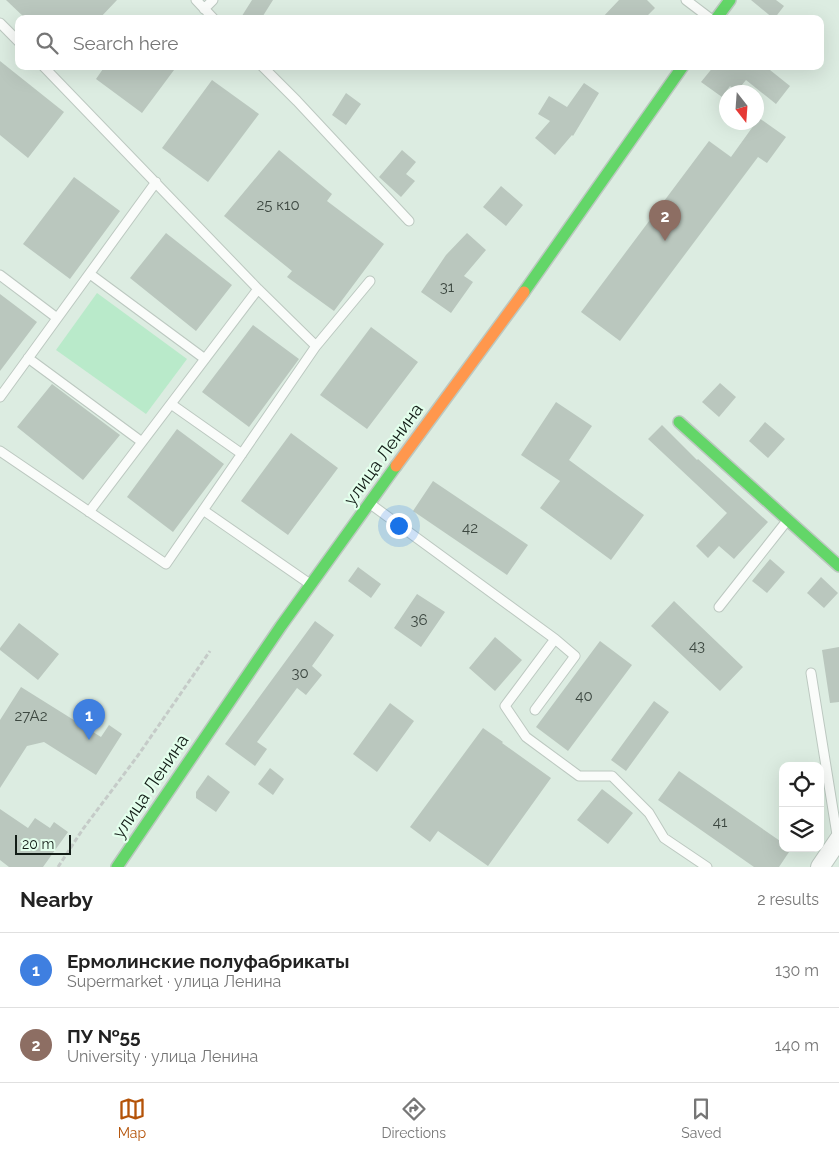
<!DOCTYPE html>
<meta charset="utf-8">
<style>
body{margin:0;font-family:Raleway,sans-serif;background:#f6f6f6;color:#222}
.controls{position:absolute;right:15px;bottom:15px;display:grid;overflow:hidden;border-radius:10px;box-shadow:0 5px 20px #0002}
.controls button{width:45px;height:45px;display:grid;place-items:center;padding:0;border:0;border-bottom:1px solid #e0e0e0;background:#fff;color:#222;font:25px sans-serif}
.compass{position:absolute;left:719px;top:85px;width:45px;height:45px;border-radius:50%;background:#fff;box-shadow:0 5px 20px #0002;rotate:163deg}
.scale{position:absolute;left:15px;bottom:12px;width:56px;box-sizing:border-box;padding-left:5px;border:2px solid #131d17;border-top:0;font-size:14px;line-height:18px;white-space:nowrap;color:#131d17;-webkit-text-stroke:4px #e3ffec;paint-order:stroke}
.you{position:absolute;left:398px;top:525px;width:18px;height:18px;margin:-12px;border:4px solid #fff;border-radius:50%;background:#1a73e8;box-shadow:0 0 0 8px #1a73e833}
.badge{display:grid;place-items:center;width:32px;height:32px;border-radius:50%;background:#b45309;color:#fff;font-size:16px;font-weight:700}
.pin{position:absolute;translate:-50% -41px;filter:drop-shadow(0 1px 2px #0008)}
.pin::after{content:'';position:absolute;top:26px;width:18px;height:15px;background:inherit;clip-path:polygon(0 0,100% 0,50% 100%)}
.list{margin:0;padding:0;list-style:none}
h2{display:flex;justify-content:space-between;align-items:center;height:65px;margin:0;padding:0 20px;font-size:21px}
h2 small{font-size:16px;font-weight:400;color:#767676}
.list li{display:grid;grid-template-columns:32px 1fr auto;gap:15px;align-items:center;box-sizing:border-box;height:75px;padding:0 20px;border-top:1px solid #e0e0e0}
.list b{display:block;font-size:19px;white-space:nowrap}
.list p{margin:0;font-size:16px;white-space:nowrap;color:#767676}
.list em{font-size:16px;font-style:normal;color:#767676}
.icon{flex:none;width:28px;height:28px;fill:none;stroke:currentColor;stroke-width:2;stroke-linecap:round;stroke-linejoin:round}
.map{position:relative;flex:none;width:839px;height:867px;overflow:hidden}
.search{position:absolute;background:#fff;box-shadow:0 5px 20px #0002;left:15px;right:15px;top:15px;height:55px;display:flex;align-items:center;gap:12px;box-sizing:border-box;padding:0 18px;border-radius:10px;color:#767676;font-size:19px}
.sheet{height:215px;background:#fff}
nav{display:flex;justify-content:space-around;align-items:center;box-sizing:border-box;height:70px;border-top:1px solid #e0e0e0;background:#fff;font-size:14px;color:#767676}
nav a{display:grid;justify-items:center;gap:2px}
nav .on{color:#b45309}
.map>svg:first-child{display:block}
</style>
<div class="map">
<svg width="839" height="867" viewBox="0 0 839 867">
<rect width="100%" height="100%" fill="#dcece1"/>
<path fill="#b9eaca" d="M97,293L187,359L146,414L56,350Z"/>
<path fill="#bac7be" d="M6,0H117L99,19H26Z
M252,0H273L261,19H240Z
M619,0H647L655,8L644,19H601Z
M751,0H776L784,6L774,19Z
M0,61L64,112L28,158L0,135Z
M105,66H177L142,113L96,79Z
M714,66H765L790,86L776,104L746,80L736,92L730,86L722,97L701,82Z
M212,80L259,114L208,182L162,148Z
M584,83L599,93L573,136L572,135L555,155L535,138L550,121L538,114L549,96L567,107Z
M346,93L361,104L346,125L332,115Z
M759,118L786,137L767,163L758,157L620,341L581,312L709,141L731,157Z
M279,150L332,194L327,201L384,244L334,311L287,277L292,271L224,216Z
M402,150L416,162L406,174L415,181L401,197L379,177Z
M74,177L120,211L70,279L23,244Z
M501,186L523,205L506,226L483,207Z
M166,233L232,285L196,331L130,278Z
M467,233L486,250L464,276L473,282L451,313L421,292L446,255Z
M0,294L37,322L0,371Z
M253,325L299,359L249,427L202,392Z
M371,327L418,362L367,429L320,395Z
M720,383L736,397L719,417L702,402Z
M52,384L120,435L83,480L17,427Z
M556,402L592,426L569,460L644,515L611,560L540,508L560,481L521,455Z
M765,422L785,439L768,458L749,441Z
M662,425L697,460L698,459L768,522L734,559L719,546L708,558L696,546L727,513L648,439Z
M177,429L224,464L173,532L127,497Z
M291,433L338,468L288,535L241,501Z
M433,481L528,545L507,575L413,511Z
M770,559L785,572L767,593L752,581Z
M358,567L381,584L371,598L348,581Z
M821,577L838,593L824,608L807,593Z
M417,594L445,612L421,647L394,628Z
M674,601L743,667L720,691L651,626Z
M315,621L334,635L312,666L322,675L306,695L297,688L257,742L267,749L255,766L225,744Z
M19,623L59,654L38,680L0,650V648Z
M495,637L522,660L495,691L469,668Z
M600,641L632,665L568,751L536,727Z
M839,647V702L830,703L822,650Z
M21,687L101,737L109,725L122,734L96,775L44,742L27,746L0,788V720Z
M654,701L669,712L626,771L611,760Z
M390,703L414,721L377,772L353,754Z
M483,728L503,742L502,743L551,778L488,866L438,831L430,842L410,827Z
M270,768L284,779L273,795L258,784Z
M679,771L783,843V848L791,849L779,867H754L658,800Z
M208,775L230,792L216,812L196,798V792Z
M602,789L633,813L608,844L577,820Z
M0,809L28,828L35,818L50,828L54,822L68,832L43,867H9L0,860Z"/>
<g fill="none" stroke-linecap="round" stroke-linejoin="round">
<g stroke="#bcc8c0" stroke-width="11">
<path id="lane" d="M196,0L214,19
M686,0L711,19
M204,9L213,0
M0,23L19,42
M262,66L297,101L409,221
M90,274L205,359
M0,275L57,318
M316,346L370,281
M28,358L142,442
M0,397L156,182
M171,404L242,454
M0,451L166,564L316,346L258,289L43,66
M369,503L555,639L505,706L526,737L579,776H612L649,813L664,838L707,867
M203,510L310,584
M89,512L258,289
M719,607L786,522
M811,673L838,841
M535,710L575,656L555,639"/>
</g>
<g stroke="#bcc8c0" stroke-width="20">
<path id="street" d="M820,867L839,839"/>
</g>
<g stroke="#bcc8c0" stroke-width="14">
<path id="fast" d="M716,19L730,0
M524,292L683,66
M679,422L839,566
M117,867L281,626L396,466"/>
</g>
<g stroke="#bcc8c0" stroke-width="14">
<path id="slow" d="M396,466L524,292"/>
</g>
<path stroke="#c5cbc8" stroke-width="3" stroke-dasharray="5 2.5" stroke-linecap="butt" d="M58,867L83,829L139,754L210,651"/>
<use href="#lane" stroke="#fafcfa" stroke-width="9"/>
<use href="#street" stroke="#fafcfa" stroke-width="18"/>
<use href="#fast" stroke="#63d668" stroke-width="11"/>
<use href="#slow" stroke="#ff974d" stroke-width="11"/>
</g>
<g text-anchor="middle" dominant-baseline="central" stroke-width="4.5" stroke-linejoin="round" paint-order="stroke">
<g font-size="15" fill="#3d4841">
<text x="278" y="205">25 к10</text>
<text x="447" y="287">31</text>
<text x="470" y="528">42</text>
<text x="419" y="620">36</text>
<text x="697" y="646">43</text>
<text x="300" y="673">30</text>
<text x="584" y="696">40</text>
<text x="31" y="716">27А2</text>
<text x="720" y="822">41</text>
</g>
<g font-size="18" fill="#131d17" stroke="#e3ffec">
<text transform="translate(383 454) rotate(-54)">улица Ленина</text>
<text transform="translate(150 786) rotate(-56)">улица Ленина</text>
</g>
</g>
</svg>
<div class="controls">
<button><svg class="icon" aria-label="locate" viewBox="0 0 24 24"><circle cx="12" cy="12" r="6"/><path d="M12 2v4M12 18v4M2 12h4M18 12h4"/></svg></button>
<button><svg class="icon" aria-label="layers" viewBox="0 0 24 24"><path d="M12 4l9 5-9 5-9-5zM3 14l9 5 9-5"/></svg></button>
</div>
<svg class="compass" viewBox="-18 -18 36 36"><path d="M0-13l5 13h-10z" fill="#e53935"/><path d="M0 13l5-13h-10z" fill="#767676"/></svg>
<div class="scale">20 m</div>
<div class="you"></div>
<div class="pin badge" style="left:89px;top:740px;background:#3f7fe0">1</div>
<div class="pin badge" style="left:665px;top:241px;background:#8d6e63">2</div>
<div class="search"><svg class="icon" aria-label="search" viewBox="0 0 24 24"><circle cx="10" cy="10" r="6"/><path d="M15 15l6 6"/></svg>Search here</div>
</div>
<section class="sheet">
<h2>Nearby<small>2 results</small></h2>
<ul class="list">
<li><span class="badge" style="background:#3f7fe0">1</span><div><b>Ермолинские полуфабрикаты</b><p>Supermarket · улица Ленина</p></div><em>130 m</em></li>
<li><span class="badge" style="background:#8d6e63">2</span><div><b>ПУ №55</b><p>University · улица Ленина</p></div><em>140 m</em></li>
</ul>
</section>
<nav>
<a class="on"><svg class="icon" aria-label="map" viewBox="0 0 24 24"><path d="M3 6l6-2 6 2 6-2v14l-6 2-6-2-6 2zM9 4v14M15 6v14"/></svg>Map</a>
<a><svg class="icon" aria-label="directions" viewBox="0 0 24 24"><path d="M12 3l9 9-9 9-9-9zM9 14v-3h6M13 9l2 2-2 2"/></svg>Directions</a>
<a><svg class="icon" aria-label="saved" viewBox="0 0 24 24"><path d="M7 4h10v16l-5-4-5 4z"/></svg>Saved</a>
</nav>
